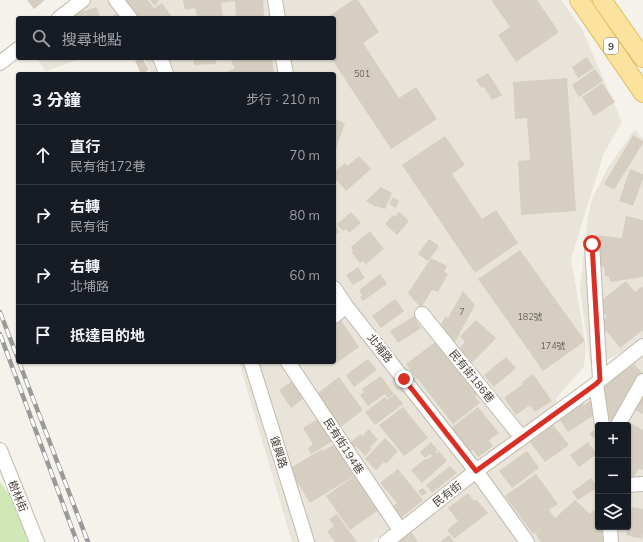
<!DOCTYPE html>
<html lang="zh-TW">
<meta charset="utf-8">
<style>
body{margin:0;font-family:Mulish,"Noto Sans TC",sans-serif;background:#20242c;color:#f1f3f6}
.controls{position:absolute;right:12px;bottom:12px;display:grid;overflow:hidden;border-radius:4px;box-shadow:0 1px 3px #0004}
.controls button{width:36px;height:36px;display:grid;place-items:center;padding:0;border:0;border-bottom:1px solid #363941;background:#171b24;color:#f1f3f6;font:20px sans-serif}
.stop{position:absolute;width:12px;height:12px;margin:-9px;border:3px solid #d93025;border-radius:50%;background:#fff}
.stop.end{background:#d93025;border-color:#fff;box-shadow:0 1px 4px #0008}
.list{margin:0;padding:0;list-style:none}
h2{display:flex;justify-content:space-between;align-items:center;height:52px;margin:0;padding:0 16px;font-size:17px}
h2 small{font-size:13px;font-weight:400;color:#9ea1a6}
.list li{display:grid;grid-template-columns:26px 1fr auto;gap:12px;align-items:center;box-sizing:border-box;height:60px;padding:0 16px;border-top:1px solid #363941}
.list b{display:block;font-size:15px;white-space:nowrap}
.list p{margin:0;font-size:13px;white-space:nowrap;color:#9ea1a6}
.list em{font-size:13px;font-style:normal;color:#9ea1a6}
.icon{flex:none;width:22px;height:22px;fill:none;stroke:currentColor;stroke-width:2;stroke-linecap:round;stroke-linejoin:round}
.map{position:relative;flex:none;width:643px;height:542px;overflow:hidden}
.search{position:absolute;background:#171b24;box-shadow:0 1px 3px #0004;left:16px;top:16px;width:320px;height:44px;display:flex;align-items:center;gap:10px;box-sizing:border-box;padding:0 14px;border-radius:4px;color:#9ea1a6;font-size:15px}
.panel{position:absolute;background:#171b24;box-shadow:0 1px 3px #0004;left:16px;top:72px;width:320px;height:292px;border-radius:4px}
.map>svg:first-child{display:block}
</style>
<div class="map">
<svg width="643" height="542" viewBox="0 0 643 542">
<rect width="100%" height="100%" fill="#f5f2eb"/>
<path fill="#e9e4d9" fill-rule="evenodd" d="M74,0H561L582,29L622,122L604,153L571,259L586,346L584,367L556,398L557,404L372,542H292L239,362H334V74H152L144,58H334V18H50Z
M36,58H83L46,71Z
M635,129L643,139V339L614,357L590,363L580,289L588,217L592,199L609,166Z
M643,351V542H391ZM598,425H628V527H598Z"/>
<path fill="#cfe8b5" d="M0,482L13,499L28,542H0Z"/>
<path fill="#d6cec0" d="M27,0H45L34,9Z
M124,0H148L154,8L162,3L173,18H138Z
M150,0H159L155,6Z
M183,0H263L264,16L236,18L235,1L221,3L223,18H197L195,8L185,10Z
M353,0H358L379,32L363,43L399,98L416,87L437,119L391,149L331,58H334V18H326Z
M491,0H537L559,32L516,62L498,35L510,27Z
M97,7L100,18H76L74,14Z
M119,12L123,18H109Z
M587,57L594,68L578,78L572,67Z
M141,58H142L149,70L141,74L135,61Z
M194,58H216V64L194,65Z
M236,58H272L274,74H229L227,72L235,68L231,62Z
M595,69L603,81L579,97L572,85Z
M488,73L502,95L492,100L484,87L482,88L476,80Z
M567,78L576,211L521,215L518,161L530,160L527,118L515,119L513,82Z
M602,83L615,102L594,116L582,97Z
M334,119L345,123L336,148H334Z
M633,135L643,141V143L614,190L604,184Z
M445,136L465,165L452,174L482,219L496,210L518,243L475,273L402,165Z
M359,156L371,169L346,191L334,177V172L345,163L347,166Z
M630,169L643,174V179L633,206L619,201Z
M381,187L392,193L385,209L376,206V207L366,201Z
M393,197L399,201L396,208L389,204Z
M351,212L361,223L349,233L346,229L343,231L337,224Z
M399,212L409,221L397,235L385,224L393,215L395,217Z
M626,216L643,220V277L610,282L609,277L605,276L604,267H600L595,235L622,238Z
M334,224L339,232L334,236Z
M370,231L384,249L366,264L363,261L360,263L351,252L353,251L351,247Z
M429,239L439,246L428,261L418,254Z
M520,250L585,341L543,371L478,279Z
M431,258L447,266L444,272L448,274L438,292L432,290L421,308L408,293Z
M358,267L365,278L353,285L346,275Z
M380,274L387,284L363,301L360,297L362,295L359,290Z
M626,281L635,292L643,286V330L620,348L600,323L607,317L597,304Z
M463,291L475,305L455,342L439,328L445,317L448,318Z
M395,299L404,311L381,328L372,316Z
M414,316L421,328L398,343L390,331Z
M339,317L359,347L338,362L334,356V321Z
M476,320L496,338L470,365L456,352L465,342L460,336Z
M438,340L479,393L475,396L480,403L453,424L406,364Z
M506,357L516,368L494,387L484,375Z
M368,359L377,370L354,387L346,376L351,371Z
M634,364L643,374L631,401L616,422L605,418L601,388Z
M533,374L552,401L535,412L530,405L516,415L504,398L523,384L522,382Z
M381,376L394,394L388,398L385,394L368,406L360,395L364,392L362,389Z
M339,377L363,410L338,429L314,396Z
M292,381L304,398L291,408L279,390Z
M643,389V414L635,410Z
M395,394L403,404L375,425L365,412L385,397L387,400Z
M591,400L599,412L568,432L559,419L583,403L584,405Z
M403,407L428,438L404,456L379,425Z
M478,407L499,433L489,440L493,446L478,457L473,450L470,452L451,428Z
M320,418L333,441L311,454L308,448L313,444L303,428Z
M627,421L643,430V470L639,468L633,479L628,476V425H625Z
M553,425L569,445L545,462L530,442Z
M369,429L378,440L370,447L372,449L365,456L356,446L353,448L349,444L360,434L362,436Z
M596,429L598,435L593,438L589,434Z
M385,438L398,451L386,464L384,462L376,470L365,459Z
M431,442L438,450L435,452L437,453L439,451L447,461L422,483L411,470L425,459L426,460L432,456L430,454L425,458L420,452Z
M588,442L597,454L579,467L570,455Z
M335,444L354,476L310,503L289,469L322,449L323,451Z
M527,451L539,468L512,488L499,471Z
M450,466L457,473L432,493L426,485Z
M398,469L423,500L401,518L392,507L397,503L380,483Z
M536,474L558,504L549,510L555,518L575,500L590,514L594,510L598,516V527H605L607,530L601,534L607,542H541L535,533L550,521L533,534L505,496Z
M356,475L380,509L350,530L326,496Z
M591,478L598,487L578,500L572,492Z
M423,488L427,493L422,496L418,491Z
M468,493L474,501L476,499L488,513L454,539L447,530L458,521L448,508Z
M632,507L643,509V534L642,539L626,535Z
M337,514L357,542H335L327,531L334,526L329,519Z
M411,532L418,542H394L403,535L404,537Z
M449,535L454,542H442L441,541Z"/>
<g fill="none" stroke-linecap="round" stroke-linejoin="round">
<g stroke="#c0baad" stroke-width="16">
<path id="minor" d="M116,0L130,18
M275,0L278,18
M59,18L83,0
M160,58L162,62L166,74
M283,58L286,74
M0,63L18,49
M592,244L600,380
M334,288L346,306L476,471L527,542
M422,314L522,438
M334,316L346,306
M251,362L307,542
M288,362L400,530
M596,384L602,425
M618,425L643,381
M0,450L37,542
M628,485L643,484
M610,527L611,542
M386,542L476,471L596,384L600,380L643,346"/>
</g>
<g stroke="#e1c16c" stroke-width="20">
<path id="major" d="M579,0L643,93
M602,0L643,58"/>
</g>
<use href="#minor" stroke="#fff" stroke-width="14"/>
<use href="#major" stroke="#fbe39d" stroke-width="18"/>
<g stroke="#999" stroke-width="4.5">
<path id="rail" d="M0,312L18,359
M0,334L77,542
M19,362L88,542"/>
</g>
<use href="#rail" stroke="#fff" stroke-width="3" stroke-dasharray="9" stroke-linecap="butt"/>
</g>
<g fill="none" stroke-linecap="round" stroke-linejoin="round">
<path stroke="#d93025" stroke-width="5" d="M404,379L476,471L596,384L600,380L592,244"/>
</g>
<g text-anchor="middle" dominant-baseline="central" stroke-width="4" stroke-linejoin="round" paint-order="stroke">
<g font-size="9" fill="#6c665b">
<text x="362" y="73">501</text>
<text x="462" y="311">7</text>
<text x="530" y="316">182號</text>
<text x="553" y="345">174號</text>
</g>
<rect fill="#fff" stroke="#807b74" stroke-width="1" x="604" y="38" width="14" height="16" rx="3"/>
<g font-size="10" font-weight="bold" fill="#494339">
<text x="611" y="46">9</text>
</g>
<g font-size="11" fill="#494339" stroke="#fff">
<text transform="translate(380 348) rotate(52)">北埔路</text>
<text transform="translate(472 376) rotate(51)">民有街186巷</text>
<text transform="translate(344 446) rotate(57)">民有街194巷</text>
<text transform="translate(279 452) rotate(73)">復興路</text>
<text transform="translate(447 494) rotate(-38)">民有街</text>
<text transform="translate(18 496) rotate(68)">樹林街</text>
</g>
</g>
</svg>
<div class="controls">
<button>+</button>
<button>−</button>
<button><svg class="icon" aria-label="layers" viewBox="0 0 24 24"><path d="M12 4l9 5-9 5-9-5zM3 14l9 5 9-5"/></svg></button>
</div>
<div class="stop" style="left:592px;top:244px"></div>
<div class="stop end" style="left:404px;top:379px"></div>
<div class="search"><svg class="icon" aria-label="search" viewBox="0 0 24 24"><circle cx="10" cy="10" r="6"/><path d="M15 15l6 6"/></svg>搜尋地點</div>
<section class="panel">
<h2>3 分鐘<small>步行 · 210 m</small></h2>
<ul class="list">
<li><svg class="icon" aria-label="ahead" viewBox="0 0 24 24"><path d="M12 20V5M6 11l6-6 6 6"/></svg><div><b>直行</b><p>民有街172巷</p></div><em>70 m</em></li>
<li><svg class="icon" aria-label="right" viewBox="0 0 24 24"><path d="M7 20v-9h11M14 6l5 5-5 5"/></svg><div><b>右轉</b><p>民有街</p></div><em>80 m</em></li>
<li><svg class="icon" aria-label="right" viewBox="0 0 24 24"><path d="M7 20v-9h11M14 6l5 5-5 5"/></svg><div><b>右轉</b><p>北埔路</p></div><em>60 m</em></li>
<li><svg class="icon" aria-label="arrive" viewBox="0 0 24 24"><path d="M6 21V4h12l-3 4 3 4H6"/></svg><div><b>抵達目的地</b></div></li>
</ul>
</section>
</div>
